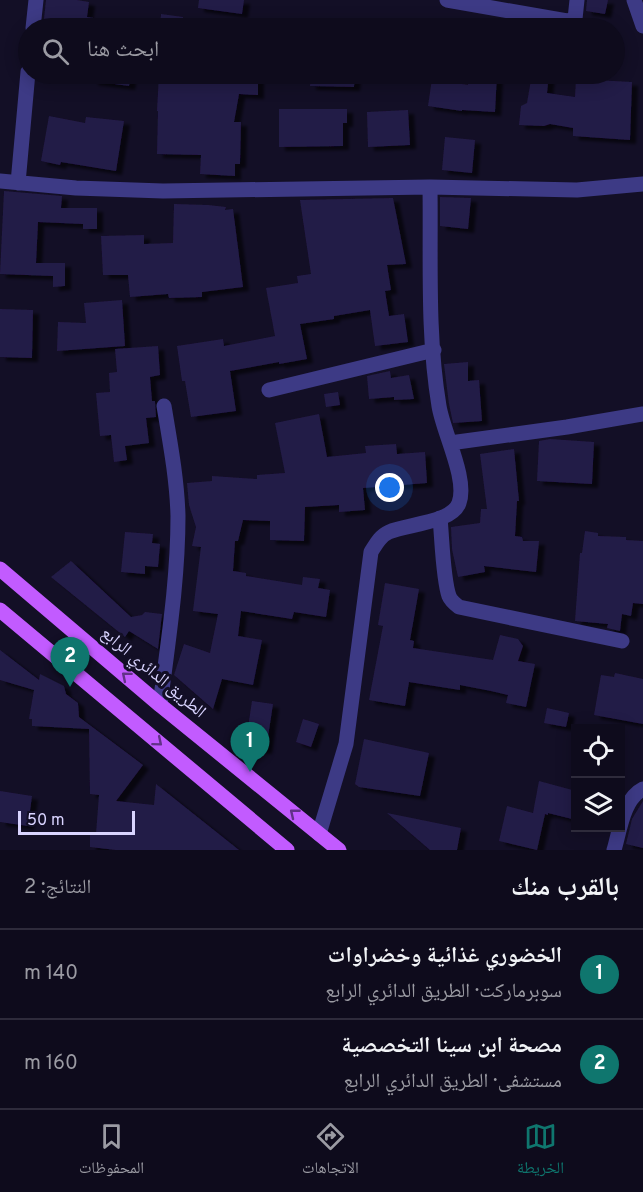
<!DOCTYPE html>
<html lang="ar">
<meta charset="utf-8">
<style>
body{margin:0;font-family:Overpass,"Noto Naskh Arabic",sans-serif;background:#171425;color:#f1f3f6;direction:rtl}
.controls{position:absolute;right:18px;bottom:18px;display:grid;overflow:hidden;border-radius:0px;box-shadow:0 3px 15px #0003}
.controls button{width:54px;height:54px;display:grid;place-items:center;padding:0;border:0;border-bottom:2px solid #2e2b3b;background:#0e0b1c;color:#f1f3f6;font:30px sans-serif}
.scale{position:absolute;left:18px;bottom:15px;width:117px;box-sizing:border-box;padding-left:6px;border:3px solid #d9d4ff;border-top:0;font-size:16px;line-height:21px;white-space:nowrap;color:#d9d4ff;-webkit-text-stroke:4px #130f26;paint-order:stroke}
.you{position:absolute;left:390px;top:488px;width:21px;height:21px;margin:-15px;border:4px solid #fff;border-radius:50%;background:#1a73e8;box-shadow:0 0 0 9px #1a73e833}
.badge{display:grid;place-items:center;width:39px;height:39px;border-radius:50%;background:#0f766e;color:#fff;font-size:20px;font-weight:700}
.pin{position:absolute;translate:-50% -50px;filter:drop-shadow(0 2px 3px #0008)}
.pin::after{content:'';position:absolute;top:32px;width:21px;height:18px;background:inherit;clip-path:polygon(0 0,100% 0,50% 100%)}
.list{margin:0;padding:0;list-style:none}
h2{display:flex;justify-content:space-between;align-items:center;height:78px;margin:0;padding:0 24px;font-size:26px}
h2 small{font-size:20px;font-weight:400;color:#9b9ba3}
.list li{display:grid;grid-template-columns:39px 1fr auto;gap:18px;align-items:center;box-sizing:border-box;height:90px;padding:0 24px;border-top:2px solid #2e2b3b}
.list b{display:block;font-size:22px;white-space:nowrap}
.list p{margin:0;font-size:20px;white-space:nowrap;color:#9b9ba3}
.list em{font-size:20px;font-style:normal;color:#9b9ba3}
.icon{flex:none;width:33px;height:33px;fill:none;stroke:currentColor;stroke-width:2;stroke-linecap:round;stroke-linejoin:round}
.map{position:relative;flex:none;width:643px;height:850px;overflow:hidden;direction:ltr}
.search{position:absolute;background:#0e0b1c;box-shadow:0 3px 15px #0003;left:18px;right:18px;top:18px;height:66px;display:flex;align-items:center;gap:15px;box-sizing:border-box;padding:0 21px;border-radius:33px;color:#9b9ba3;font-size:22px}
.sheet{height:258px;background:#0e0b1c}
nav{display:flex;justify-content:space-around;align-items:center;box-sizing:border-box;height:84px;border-top:2px solid #2e2b3b;background:#0e0b1c;font-size:16px;color:#9b9ba3}
nav a{display:grid;justify-items:center;gap:3px}
nav .on{color:#0f766e}
.map>svg:first-child{display:block}
</style>
<div class="map">
<svg width="643" height="850" viewBox="0 0 643 850">
<defs>
<filter id="shadow"><feDropShadow dx="6" dy="4" stdDeviation="1.5" flood-color="#0009"/></filter>
</defs>
<rect width="100%" height="100%" fill="#130f26"/>
<path fill="#241b47" filter="url(#shadow)" d="M46,0H77L89,2L87,17L114,21L113,28H43Z
M199,0H244L242,14L198,8Z
M587,0H608L605,14L586,11Z
M161,14L183,17L182,28H160Z
M93,74H131L129,86L92,81Z
M159,74H175V77L209,80V74H258V95L239,94L234,122H241L240,164H235V176L200,174L201,155L157,154L158,111H157Z
M311,74H355L354,87L310,86Z
M466,74H497L495,112L462,110V111L428,106L432,79L468,85Z
M532,74H549L547,93L575,97L576,79L632,82L630,140L573,136V128L550,124L544,126L519,125L521,106L527,103Z
M279,109H347V123H343V146L279,147Z
M408,110L410,145L368,147L367,112Z
M49,116L85,123L86,117L124,121L116,171L61,162L60,165L41,161Z
M445,137L475,140L472,173L442,170Z
M4,191L62,196L61,208H97V229H83V224L38,222L36,263H65V286L53,287V276L0,274Z
M440,197L471,198L468,229L440,226Z
M393,198L406,264L387,265L391,290L385,291L389,316L404,314L408,342L375,346L370,310L334,316V319L300,324L307,359L279,364V362L230,371L236,411L191,417L185,381H182L177,346L223,339L224,346L275,336L266,288L298,283L297,276L311,274L300,200Z
M174,204L208,205L226,207L225,210L233,209L243,287L202,292V297L169,298L168,294L130,297L128,275H103L101,236L144,235V244L173,243Z
M122,300L125,346L57,351L58,322L86,323L84,303Z
M0,309L33,310L32,358L0,357Z
M158,346L160,375L150,377L152,401H155L156,417L146,418L149,443L125,446L127,460L114,462L111,435L100,436L96,393L110,392L109,373L117,372L115,349Z
M468,362V381L479,380L482,421L453,423L449,404L444,364Z
M390,371L391,378L409,375L414,399L394,400V397L369,399L367,376Z
M338,392L340,405L326,407L324,394Z
M319,414L327,457L366,453L365,446L396,444L397,454L425,452L427,483L363,488L365,510L339,512V505L305,507L304,541L270,540V521L243,520L238,541H235L233,571L246,573V576L302,585L303,577L320,579L318,588L330,590L326,617L294,612L292,619L241,611L238,636L262,640L253,685L222,679L213,709L174,675L184,644L210,653L218,614L193,611L201,547L192,546L196,527L189,505L187,483L212,481V476L257,479V475L285,473L275,423Z
M550,439L594,442L592,484L537,481L539,441Z
M514,449L519,501H517L515,536L522,537L523,541H539L536,572L484,566L485,572L458,577L452,549L451,527L480,523L481,509H487L480,454Z
M585,531L598,533V536L626,537V540L643,541V604L633,603L631,616L622,614L620,631L607,628L608,624L575,621L580,553H582Z
M125,532L153,534L152,543L160,544L158,567L145,566V574L121,572Z
M71,561L131,617L142,615L145,612L162,614L158,649L129,631L125,637L51,577Z
M385,583L419,589L410,640L414,641L413,648L493,660L500,635L518,639L523,646L518,661L535,664L526,707L506,703L508,695L491,691L460,685V690L409,682L405,706L369,700L383,626L378,625Z
M0,650L39,680L40,674L64,686L66,694L78,703L79,717L143,765L116,801L154,805L156,784L239,850H116L90,847V833L96,834L99,795L90,794L89,729L32,726V719H29L34,690L0,680Z
M615,673L643,679V724L594,715L601,675L614,677Z
M252,701L273,704L266,750L245,747Z
M547,708L569,713L566,727L544,723Z
M303,719L319,724L311,747L296,742Z
M364,739L429,753L420,796L359,787L355,784Z
M539,781L576,791V820L548,813V815L545,814L537,850L499,841L507,806L533,813Z
M0,791L32,796L28,826L0,822Z
M643,801V848L626,844L632,819Z
M387,813L461,828L457,850H430Z"/>
<g fill="none" stroke-linecap="round" stroke-linejoin="round">
<path stroke="#3d3a85" stroke-width="15" d="M447,0L567,21L575,19L577,0
M634,0L643,26
M33,28L36,0
M0,181L76,188L163,191L430,187L577,190L643,184
M18,183L28,72
M269,390L434,350
M450,443L567,427L643,414
M440,518C442,538 443,579 449,596C451,601 455,604 459,607L622,641
M160,705C168,642 178,580 178,516C177,479 170,442 164,406
M319,834L346,744L371,552C376,544 380,536 389,532C407,524 452,523 459,503C468,479 443,432 439,406C427,334 431,259 430,187
M614,850C620,830 623,799 643,789"/>
<path stroke="#c25bff" stroke-width="15" d="M0,569L160,705L339,850
M0,610L287,850"/>
</g>
<defs><path id="oneway-chevron" d="M-2-3.5L2.5 0L-2 3.5" fill="none" stroke-width="1.6" stroke-linecap="round" stroke-linejoin="round" transform="scale(1.5)"/></defs>
<g stroke="#623188">
<use href="#oneway-chevron" transform="translate(126 676) rotate(-140)"/>
<use href="#oneway-chevron" transform="translate(158 742) rotate(40)"/>
<use href="#oneway-chevron" transform="translate(294 813) rotate(-141)"/>
</g>
<g text-anchor="middle" dominant-baseline="central" stroke-width="6" stroke-linejoin="round" paint-order="stroke">
<g font-size="18" fill="#d9d4ff" stroke="#130f26">
<text transform="translate(153 673) rotate(40)">الطريق الدائري الرابع</text>
</g>
</g>
</svg>
<div class="controls">
<button><svg class="icon" aria-label="locate" viewBox="0 0 24 24"><circle cx="12" cy="12" r="6"/><path d="M12 2v4M12 18v4M2 12h4M18 12h4"/></svg></button>
<button><svg class="icon" aria-label="layers" viewBox="0 0 24 24"><path d="M12 4l9 5-9 5-9-5zM3 14l9 5 9-5"/></svg></button>
</div>
<div class="scale">50 m</div>
<div class="you"></div>
<div class="pin badge" style="left:250px;top:772px">1</div>
<div class="pin badge" style="left:70px;top:687px">2</div>
<div class="search"><svg class="icon" aria-label="search" viewBox="0 0 24 24"><circle cx="10" cy="10" r="6"/><path d="M15 15l6 6"/></svg>ابحث هنا</div>
</div>
<section class="sheet">
<h2>بالقرب منك<small>النتائج: 2</small></h2>
<ul class="list">
<li><span class="badge">1</span><div><b>الخضوري غذائية وخضراوات</b><p>سوبرماركت · الطريق الدائري الرابع</p></div><em>140 m</em></li>
<li><span class="badge">2</span><div><b>مصحة ابن سينا التخصصية</b><p>مستشفى · الطريق الدائري الرابع</p></div><em>160 m</em></li>
</ul>
</section>
<nav>
<a class="on"><svg class="icon" aria-label="map" viewBox="0 0 24 24"><path d="M3 6l6-2 6 2 6-2v14l-6 2-6-2-6 2zM9 4v14M15 6v14"/></svg>الخريطة</a>
<a><svg class="icon" aria-label="directions" viewBox="0 0 24 24"><path d="M12 3l9 9-9 9-9-9zM9 14v-3h6M13 9l2 2-2 2"/></svg>الاتجاهات</a>
<a><svg class="icon" aria-label="saved" viewBox="0 0 24 24"><path d="M7 4h10v16l-5-4-5 4z"/></svg>المحفوظات</a>
</nav>
